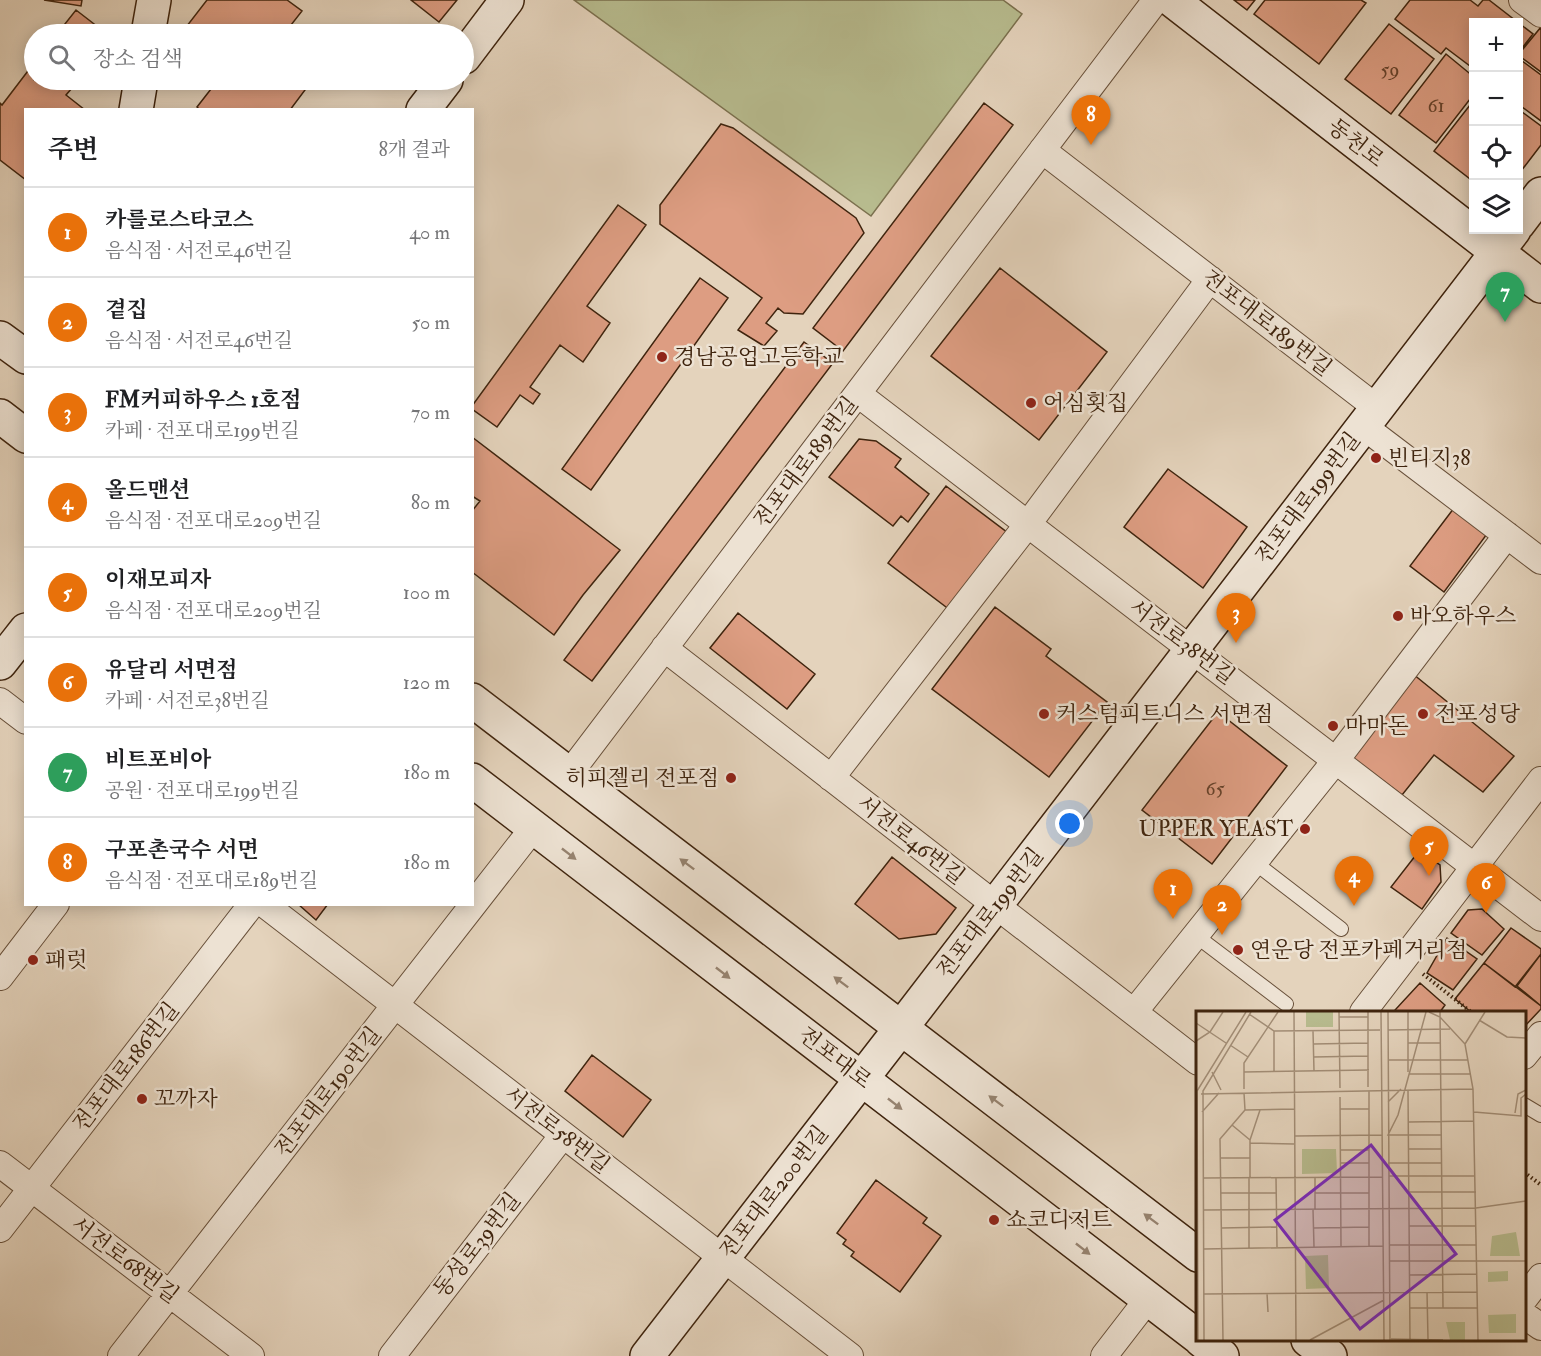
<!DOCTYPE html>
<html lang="ko">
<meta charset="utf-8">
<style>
body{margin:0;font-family:"IM FELL Double Pica","Noto Serif KR",serif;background:#f2f2f2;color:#202124}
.controls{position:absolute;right:18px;top:18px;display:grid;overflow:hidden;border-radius:0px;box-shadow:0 3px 15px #0003}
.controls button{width:54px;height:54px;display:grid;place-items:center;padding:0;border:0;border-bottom:2px solid #e0e0e0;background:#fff;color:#202124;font:30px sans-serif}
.you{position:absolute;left:1070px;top:824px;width:21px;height:21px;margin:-15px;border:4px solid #fff;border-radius:50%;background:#1a73e8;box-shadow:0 0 0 9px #1a73e833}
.badge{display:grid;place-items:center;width:39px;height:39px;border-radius:50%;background:#ea580c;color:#fff;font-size:20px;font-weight:700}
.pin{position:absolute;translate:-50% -50px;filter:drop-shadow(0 2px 3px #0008)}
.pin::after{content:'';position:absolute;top:32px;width:21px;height:18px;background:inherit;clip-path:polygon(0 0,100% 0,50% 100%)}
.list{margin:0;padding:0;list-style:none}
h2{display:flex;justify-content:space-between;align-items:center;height:78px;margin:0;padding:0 24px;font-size:26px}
h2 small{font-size:20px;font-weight:400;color:#757577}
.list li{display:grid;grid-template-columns:39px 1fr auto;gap:18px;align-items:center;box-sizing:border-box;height:90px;padding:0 24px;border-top:2px solid #e0e0e0}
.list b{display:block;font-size:22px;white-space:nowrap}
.list p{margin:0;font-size:20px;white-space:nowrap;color:#757577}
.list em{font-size:20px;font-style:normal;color:#757577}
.icon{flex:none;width:33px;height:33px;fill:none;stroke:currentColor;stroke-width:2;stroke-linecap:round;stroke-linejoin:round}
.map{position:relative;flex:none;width:1541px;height:1356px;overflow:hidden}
.search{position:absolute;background:#fff;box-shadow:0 3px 15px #0003;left:24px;top:24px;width:450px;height:66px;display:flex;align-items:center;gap:15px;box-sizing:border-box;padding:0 21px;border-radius:33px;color:#757577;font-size:22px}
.panel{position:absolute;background:#fff;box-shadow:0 3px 15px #0003;left:24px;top:108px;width:450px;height:798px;border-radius:0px}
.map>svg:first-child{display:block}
</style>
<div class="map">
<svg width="1541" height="1356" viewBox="0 0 1541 1356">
<rect width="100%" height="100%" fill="#e4d3bc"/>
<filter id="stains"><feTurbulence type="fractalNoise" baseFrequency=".00333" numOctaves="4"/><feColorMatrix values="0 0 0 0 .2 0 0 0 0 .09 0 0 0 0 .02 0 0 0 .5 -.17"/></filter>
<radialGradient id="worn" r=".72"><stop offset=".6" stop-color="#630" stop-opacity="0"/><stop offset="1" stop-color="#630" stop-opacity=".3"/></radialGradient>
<path fill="#b7bb8e" stroke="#7b704e" stroke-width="1.5" d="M574,0H1003L1022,14L871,216Z"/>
<path fill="#dd9d82" stroke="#3f240e" stroke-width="1.5" d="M44,0H82L81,6Z
M207,0H287L302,11L284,34H187L183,31Z
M411,0H457L439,22Z
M1234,0H1255L1247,10Z
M1265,0H1361L1366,3L1319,64L1254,14Z
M1410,0H1470L1478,6L1483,0H1489L1533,34L1519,52L1518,22H1474V69L1446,48L1441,54L1395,19Z
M76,10L107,34H57Z
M1389,24L1434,59L1391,114L1345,79Z
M1541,27V72L1518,55Z
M1446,54L1474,77V94L1436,143L1399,115Z
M1518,58L1541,75V121L1518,104Z
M34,63V80H79L66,95L85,110H26V180L0,160V103L2,105Z
M218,80H308L311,82L290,110H200L197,107Z
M1474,100V182L1434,151Z
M984,103L1013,125L843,351L813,328Z
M1518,109L1541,126V145L1518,175Z
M721,124L733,128L856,218L864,233L803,314L784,313L778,308L766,323L777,331L764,346L738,330L762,298L660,224V205Z
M618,205L646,225L587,306L610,323L583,362L560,345L530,387L540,394L533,404L520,395L497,427L472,409V406Z
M1000,268L1107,352L1039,440L931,356Z
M700,278L728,298L591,490L562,469Z
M804,342L833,363L592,681L564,660Z
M472,437L620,550L583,595L554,635L472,572V511L480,501L472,496Z
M859,439L876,441L901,459L895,467L929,494L908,522L901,516L893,526L829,477Z
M1168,469L1247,527L1203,588L1124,527Z
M946,486L1008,533L950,610L888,563Z
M1454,508L1487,534L1444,592L1410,566Z
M995,607L1051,649L1046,656L1107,702L1049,777L932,689Z
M738,613L815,674L787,709L710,648Z
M1413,674L1514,756L1483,792L1434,755L1402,795L1350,756Z
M1218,712L1287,766L1212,864L1142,810Z
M1419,851L1440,865L1441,882L1422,909L1391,887Z
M892,857L956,908L936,934L899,939L855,904Z
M298,904H328L316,920Z
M1482,909L1504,929L1482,955L1451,933L1468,910Z
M1511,928L1541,949V954L1515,987L1484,963Z
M1447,938L1477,959L1453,990L1427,973Z
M1541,954V1006L1517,986Z
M1484,963L1541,1006V1009L1524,1027V1012H1471L1455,999Z
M1420,983L1445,1005L1440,1012H1398L1395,1010Z
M592,1055L651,1100L623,1137L565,1091Z
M876,1180L927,1218L923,1223L941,1236L900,1292L851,1256L854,1252L843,1244L846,1240L837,1233Z"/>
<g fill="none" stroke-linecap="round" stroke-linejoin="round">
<g stroke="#68503a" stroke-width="16">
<path id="lane" d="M1254,862L1341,929
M1195,935L1286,1004
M1524,1105L1541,1115"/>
</g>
<g stroke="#68503a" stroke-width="28">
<path id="street" d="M1522,0L1541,14
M1042,150L1377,408
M858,394L1541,918
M1363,426L1541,561
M664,648L1198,1062
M0,701L26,721
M569,774L1156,0
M831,778L1028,524L1210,279
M264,904L850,1356
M0,977L56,904
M1134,1012L1336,760L1507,535
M1363,1012L1541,780
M1524,1056L1541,1035
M0,1164L251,1356
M0,1229L252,904
M1524,1299L1541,1277
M1524,1315L1541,1327
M121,1356L534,827
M392,1356L563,1135
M1104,1356L1148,1299"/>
</g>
<g stroke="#3f240e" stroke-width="36">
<path id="secondary" d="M1172,0L1541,286
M148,34L154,0
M464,57L507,0
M136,110L141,80
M423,110L446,80
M1518,224L1541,194
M0,338L26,357
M0,416L26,436
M0,663L26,630
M472,700L1198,1255
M472,780L1198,1337
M1201,1340L1222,1356
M1308,1340L1330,1356
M647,1356L901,1028L1514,230"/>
</g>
<path stroke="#3f240e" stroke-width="4" stroke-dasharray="1.5 3" stroke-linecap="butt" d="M1423,974L1471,1012
M1524,1172L1541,1185"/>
<use href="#lane" stroke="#ede2d3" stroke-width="14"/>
<use href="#street" stroke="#ede2d3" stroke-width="26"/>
<use href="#secondary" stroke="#ede2d3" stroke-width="33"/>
</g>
<defs><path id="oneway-solid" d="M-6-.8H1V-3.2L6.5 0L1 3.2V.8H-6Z" transform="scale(1.5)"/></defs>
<g fill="#968370">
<use href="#oneway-solid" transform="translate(569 854) rotate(38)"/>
<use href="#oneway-solid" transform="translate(687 864) rotate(-143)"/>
<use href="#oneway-solid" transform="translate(723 973) rotate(38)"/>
<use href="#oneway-solid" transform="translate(841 982) rotate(-143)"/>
<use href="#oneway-solid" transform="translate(996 1101) rotate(-143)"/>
<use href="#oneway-solid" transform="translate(895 1104) rotate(38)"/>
<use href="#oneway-solid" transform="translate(1151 1219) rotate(-143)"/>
<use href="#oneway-solid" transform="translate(1083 1249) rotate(38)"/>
</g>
<g fill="#8f2418" stroke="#ede2d3" stroke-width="2">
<circle cx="662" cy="357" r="6"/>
<circle cx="1031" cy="403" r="6"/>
<circle cx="1376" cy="458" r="6"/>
<circle cx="1398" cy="616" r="6"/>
<circle cx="1044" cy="714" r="6"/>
<circle cx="1423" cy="714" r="6"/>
<circle cx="1333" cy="726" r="6"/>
<circle cx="731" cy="778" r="6"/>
<circle cx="1305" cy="829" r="6"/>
<circle cx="1238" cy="950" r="6"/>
<circle cx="33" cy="960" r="6"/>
<circle cx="142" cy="1099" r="6"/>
<circle cx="994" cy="1220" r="6"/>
</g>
<g text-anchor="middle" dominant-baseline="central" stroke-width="5" stroke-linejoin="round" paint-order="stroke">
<g font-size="20" fill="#66422b">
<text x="1390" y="69">59</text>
<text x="1436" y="105">61</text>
<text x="1215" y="788">65</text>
</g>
<g font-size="22" fill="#3f240e" stroke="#ede2d3">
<text transform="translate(1356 143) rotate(38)">동천로</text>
<text transform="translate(1267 323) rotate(38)">전포대로189번길</text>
<text transform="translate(806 462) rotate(-53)">전포대로189번길</text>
<text transform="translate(1308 498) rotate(-53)">전포대로199번길</text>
<text transform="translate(1182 642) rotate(37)">서전로38번길</text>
<text transform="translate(911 840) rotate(38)">서전로46번길</text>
<text transform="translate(990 913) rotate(-52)">전포대로199번길</text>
<text transform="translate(835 1058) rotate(38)">전포대로</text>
<text transform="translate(126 1067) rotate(-52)">전포대로186번길</text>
<text transform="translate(328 1092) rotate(-52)">전포대로190번길</text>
<text transform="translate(557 1130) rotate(38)">서전로58번길</text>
<text transform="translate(774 1192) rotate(-52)">전포대로200번길</text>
<text transform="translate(477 1245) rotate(-52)">동성로39번길</text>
<text transform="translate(125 1260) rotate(37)">서전로68번길</text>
</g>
<g font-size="22" fill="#3f240e" stroke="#ede2d3" text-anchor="start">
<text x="674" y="357">경남공업고등학교</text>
<text x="1043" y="403">어심횟집</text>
<text x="1388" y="458">빈티지38</text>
<text x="1410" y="616">바오하우스</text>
<text x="1056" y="714">커스텀피트니스 서면점</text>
<text x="1435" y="714">전포성당</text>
<text x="1345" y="726">마마돈</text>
<text x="719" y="778" text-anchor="end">히피젤리 전포점</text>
<text x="1293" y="829" text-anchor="end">UPPER YEAST</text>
<text x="1250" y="950">연운당 전포카페거리점</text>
<text x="45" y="960">패럿</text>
<text x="154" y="1099">꼬까자</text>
<text x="1006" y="1220">쇼코디저트</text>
</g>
</g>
<g transform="translate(1196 1011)">
<rect width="330" height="330" fill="#e4d3bc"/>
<path d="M110,1H137V16H110ZM106,138H140L141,162L106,163ZM320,221L324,245H294L296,225ZM132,244L133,277L110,278L109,245ZM312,260V270L292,271V261ZM320,303V322H293L292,304ZM250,311H269V329H254Z" fill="#b7bb8e"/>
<path fill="none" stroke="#a28d76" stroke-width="1.5" d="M98,1L100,329M143,1L144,77M172,1V76M185,1L188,329M192,1L194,329M212,1V61M230,1L202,104L192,124H245M233,1L244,6L269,33L277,78L282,329M244,1L247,297M53,3L78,20L184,19M143,6H172M283,9L311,26L330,27M0,12L30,32M192,19L254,18M117,20L118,60M0,30L14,21L27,1M212,32H245M117,33L172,32M269,33L289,1M34,34L52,46M117,46L172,45M193,49H272M78,60V20M16,61L25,79M48,61L173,59M213,63H275M48,78V52L82,1M173,80V235M212,80L214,328M5,83L277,78M144,86L145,235M192,91L205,78M144,98H173M49,99L99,98M6,101L23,82M278,101L325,105V87L330,83M319,102L322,83L330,79M213,111L278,110M36,114L54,129M99,125L186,124M54,132L98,133M213,138H245M144,139H173M25,147H54M144,152H173M192,152H245M193,165H279M119,166V198M8,167L186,166M53,167V237M54,167V129L64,99M80,167L81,236M213,181H280M25,182H80M119,182H173M117,198L118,236M7,199L280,197L330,190M213,215H280M25,217L81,216M117,217L173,216M193,234H280M8,238L187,235M193,250H330M214,264L280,263M231,281L232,328M71,282L72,301M8,283L281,281M214,297H281M195,328L247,329M2,329L1,80L50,1M8,329L7,80L55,1M27,329L24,128L49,99L48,82M114,329L188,289"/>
<path fill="#7b2cbf" fill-opacity="0.15" stroke="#7b2cbf" stroke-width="3" d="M175,134L260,243L164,318L79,209Z"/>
<rect width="330" height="330" fill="none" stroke="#3f240e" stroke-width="3"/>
</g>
<rect width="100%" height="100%" filter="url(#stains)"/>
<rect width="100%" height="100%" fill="url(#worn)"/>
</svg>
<div class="controls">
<button>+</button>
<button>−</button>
<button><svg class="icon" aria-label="locate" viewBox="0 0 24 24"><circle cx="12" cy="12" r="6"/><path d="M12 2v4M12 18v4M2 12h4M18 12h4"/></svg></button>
<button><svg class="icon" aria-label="layers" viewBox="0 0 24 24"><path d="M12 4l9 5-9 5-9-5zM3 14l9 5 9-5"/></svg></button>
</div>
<div class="you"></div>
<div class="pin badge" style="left:1173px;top:919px;background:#e8710a">1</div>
<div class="pin badge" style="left:1222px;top:935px;background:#e8710a">2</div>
<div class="pin badge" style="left:1236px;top:643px;background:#e8710a">3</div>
<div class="pin badge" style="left:1354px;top:906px;background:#e8710a">4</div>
<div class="pin badge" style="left:1429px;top:876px;background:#e8710a">5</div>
<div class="pin badge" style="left:1486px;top:913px;background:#e8710a">6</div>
<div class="pin badge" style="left:1505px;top:322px;background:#2e9e5b">7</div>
<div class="pin badge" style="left:1091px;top:145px;background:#e8710a">8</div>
<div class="search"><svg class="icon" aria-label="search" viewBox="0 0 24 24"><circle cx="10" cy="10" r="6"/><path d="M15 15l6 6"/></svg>장소 검색</div>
<section class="panel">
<h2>주변<small>8개 결과</small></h2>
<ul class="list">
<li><span class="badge" style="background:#e8710a">1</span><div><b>카를로스타코스</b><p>음식점 · 서전로46번길</p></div><em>40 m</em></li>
<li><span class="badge" style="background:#e8710a">2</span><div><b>곁집</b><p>음식점 · 서전로46번길</p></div><em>50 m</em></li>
<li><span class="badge" style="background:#e8710a">3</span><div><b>FM커피하우스 1호점</b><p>카페 · 전포대로199번길</p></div><em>70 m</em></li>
<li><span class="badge" style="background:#e8710a">4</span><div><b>올드맨션</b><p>음식점 · 전포대로209번길</p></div><em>80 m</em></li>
<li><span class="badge" style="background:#e8710a">5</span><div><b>이재모피자</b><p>음식점 · 전포대로209번길</p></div><em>100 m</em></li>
<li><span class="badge" style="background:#e8710a">6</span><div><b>유달리 서면점</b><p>카페 · 서전로38번길</p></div><em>120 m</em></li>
<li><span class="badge" style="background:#2e9e5b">7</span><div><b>비트포비아</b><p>공원 · 전포대로199번길</p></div><em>180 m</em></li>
<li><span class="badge" style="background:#e8710a">8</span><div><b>구포촌국수 서면</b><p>음식점 · 전포대로189번길</p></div><em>180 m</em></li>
</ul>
</section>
</div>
